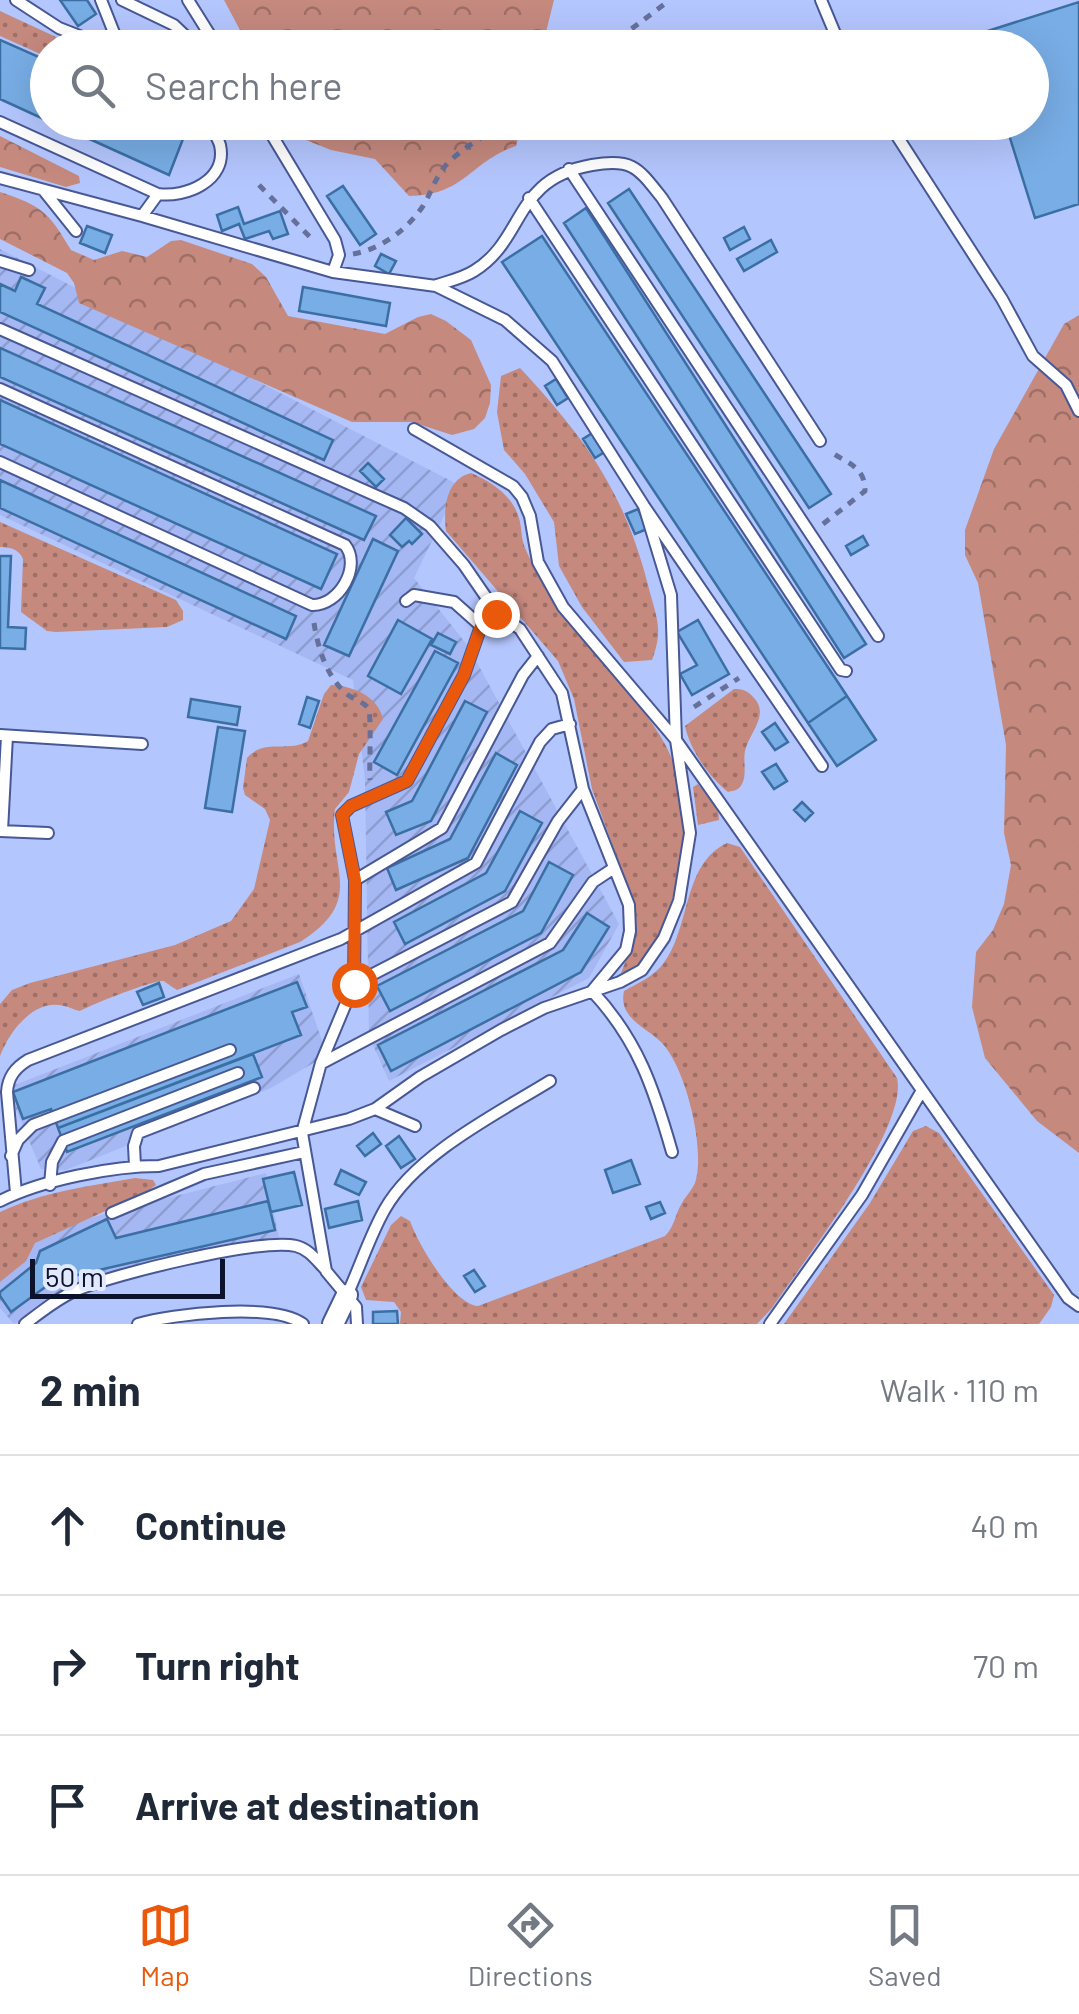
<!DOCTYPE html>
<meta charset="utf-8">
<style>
body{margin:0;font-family:Barlow,sans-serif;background:#f6f6f7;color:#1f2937}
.scale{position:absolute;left:30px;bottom:25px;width:195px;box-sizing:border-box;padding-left:10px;border:5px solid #0c122b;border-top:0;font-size:28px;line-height:35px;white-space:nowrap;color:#0c122b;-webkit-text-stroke:8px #e1e9fe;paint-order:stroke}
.stop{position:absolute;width:30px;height:30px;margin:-22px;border:8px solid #ea580c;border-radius:50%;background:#fff}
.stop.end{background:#ea580c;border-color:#fff;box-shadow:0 2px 10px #0008}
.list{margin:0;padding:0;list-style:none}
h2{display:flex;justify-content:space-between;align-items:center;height:130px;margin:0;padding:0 40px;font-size:42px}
h2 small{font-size:32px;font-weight:400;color:#747a83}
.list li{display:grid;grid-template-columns:65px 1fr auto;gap:30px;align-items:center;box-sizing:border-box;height:140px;padding:0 40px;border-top:2px solid #e0e1e3}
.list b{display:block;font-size:38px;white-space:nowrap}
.list em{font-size:32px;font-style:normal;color:#747a83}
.icon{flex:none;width:55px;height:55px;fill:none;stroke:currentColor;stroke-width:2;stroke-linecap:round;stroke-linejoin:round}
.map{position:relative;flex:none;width:1079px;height:1324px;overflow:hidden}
.search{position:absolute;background:#fff;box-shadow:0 10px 40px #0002;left:30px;right:30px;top:30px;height:110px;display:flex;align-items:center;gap:25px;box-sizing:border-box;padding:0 35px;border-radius:55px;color:#747a83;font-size:38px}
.sheet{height:550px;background:#fff}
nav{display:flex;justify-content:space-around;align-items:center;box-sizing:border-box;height:140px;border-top:2px solid #e0e1e3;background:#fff;font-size:28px;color:#747a83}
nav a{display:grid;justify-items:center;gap:5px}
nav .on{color:#ea580c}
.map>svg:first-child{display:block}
</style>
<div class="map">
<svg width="1079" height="1324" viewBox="0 0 1079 1324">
<defs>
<pattern id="industrial-furrows" width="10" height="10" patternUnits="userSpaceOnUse" patternTransform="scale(2.5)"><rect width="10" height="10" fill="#a5b8f3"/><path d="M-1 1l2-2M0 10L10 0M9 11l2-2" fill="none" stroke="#8d9dd0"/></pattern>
<pattern id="grass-dots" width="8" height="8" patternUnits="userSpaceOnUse" patternTransform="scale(2.5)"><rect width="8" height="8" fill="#c5897e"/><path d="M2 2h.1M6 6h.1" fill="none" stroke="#9e6f67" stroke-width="1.8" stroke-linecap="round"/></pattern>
<pattern id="forest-crowns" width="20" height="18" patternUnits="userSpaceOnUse" patternTransform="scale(2.5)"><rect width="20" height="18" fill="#c5897e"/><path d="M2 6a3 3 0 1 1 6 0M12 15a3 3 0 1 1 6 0" fill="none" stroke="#9e6f67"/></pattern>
</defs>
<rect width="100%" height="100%" fill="#b4c6fe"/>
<path fill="url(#industrial-furrows)" d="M0,249L459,485L414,578L468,646L619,924L589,978L389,1081L369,1036L365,780L353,680L0,515Z
M299,974L327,1055L271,1088L66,1170L41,1169L7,1088Z
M266,1173L280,1243L81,1291L14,1324L0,1308V1276L34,1243L62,1225Z"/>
<path fill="url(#grass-dots)" d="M0,11L56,37L51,47L48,48L47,57L0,36Z
M520,368C585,438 624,491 648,585C656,617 664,628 652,660L624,662L582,607L559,566L554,522L525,474L504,450L497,412L501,376Z
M471,473C492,482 512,495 519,518C522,528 521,539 525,548C532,564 541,581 550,595C564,620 584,639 602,661C624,688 650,716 666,746C693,799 686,871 663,924C654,944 646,970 621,973L636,934V909L592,789L574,699L558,661L446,531C443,509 446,479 471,473Z
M0,522L176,600L183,611V620L167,627L56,632L47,631L21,612L23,559C18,548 11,548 0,547Z
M331,685C353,686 378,696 383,719L359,754L349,792L335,809C327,869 368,899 300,942L177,990C175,989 165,982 164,981C155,979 90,1005 80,1011C74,1010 70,1007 64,1006C34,998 9,1032 0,1056V1004L12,990L30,983L175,945L231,921L254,889L270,820L265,809L245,795L243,788L247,758C264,738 288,753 308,741L324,694Z
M734,689C744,689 748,691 755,699C769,716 749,733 745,751C743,761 747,775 742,784C738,791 735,790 728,792C709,777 690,750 685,726Z
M698,784L718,809L719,820L698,825L693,787Z
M727,843L740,847L897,1078C909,1128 802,1263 772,1308L757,1324H400L401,1312L394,1302L366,1300L361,1287L391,1225L401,1216L410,1221C418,1244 453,1304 478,1306L665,1236C675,1226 675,1214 682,1203C685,1197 692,1190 695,1183C706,1151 686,1068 662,1043C646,1027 618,1018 624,991C638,983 653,977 663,964C691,928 682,864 727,843Z
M926,1126L939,1133L1054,1295L1051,1307L1039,1324H784L870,1203L913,1131Z
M135,1178L153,1180L156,1185L145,1193L35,1243L26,1261L0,1282V1212C42,1192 89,1186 135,1178Z"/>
<path fill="url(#forest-crowns)" d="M224,0H554L542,48L249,47Z
M295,123H522L516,146C469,162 466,195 409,196L375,159L331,150L306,140Z
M0,136L79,176L80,183L66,187L0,167Z
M0,192C43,206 49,213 71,250L94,260L122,251L147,257L171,241L181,240L252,264L266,277L288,316L385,334L418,317L431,314L446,321L471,340L491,385L490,403L485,418L474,429L452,435L412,422H352L79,303L74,283L67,273L0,239Z
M1079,315V1153L1037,1121L985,1058L972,1007L976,952L993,930L1004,904L1011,865L1004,833L1006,745L978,583L965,555V530L994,449L1064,324Z"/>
<path fill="#78ade5" stroke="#3b6fa4" stroke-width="2.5" d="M60,0H87L96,14L78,26Z
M1079,2V204L1035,218L1005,122H1032V48H982L978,34Z
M0,40L48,61V121L0,99Z
M52,122H182L188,126L169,175Z
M343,186L376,234L360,245L327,196Z
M629,189L831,494L809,508L608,203Z
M238,207L244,224L280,211L288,234L273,239L269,231L245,239L239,224L222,231L217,215Z
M586,208L866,644L844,658L564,223Z
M87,226L112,235L105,253L80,243Z
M744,227L750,239L730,250L724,238Z
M542,236L847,696L808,723L502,262Z
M771,240L777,252L744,271L737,259Z
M381,254L396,261L389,274L375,266Z
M21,277L45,288L37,304L333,440L324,460L0,312V284L15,291Z
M303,287L390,303L386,326L299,311Z
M0,348L376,516L364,540L0,377Z
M556,379L568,398L557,405L545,386Z
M0,400L337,554L321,589L0,444Z
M594,432L606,451L595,458L583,439Z
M368,463L384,479L376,487L360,471Z
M0,480L296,616L286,639L0,508Z
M638,509L647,529L635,534L626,514Z
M406,518L422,534L412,544L409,541L402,547L390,535Z
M863,536L868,545L851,555L846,546Z
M373,539L398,551L349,656L324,645Z
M0,556H11L8,627L26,628L25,649L0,648Z
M398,620L432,639L401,694L368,676Z
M698,620L729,674L692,695L680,674L697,665L677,632Z
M438,633L456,642L450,654L431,645Z
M435,651L458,663L397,775L374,762Z
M847,696L876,740L837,766L808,723Z
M307,697L319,701L310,728L299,724Z
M191,699L240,707L237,725L188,717Z
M465,701L487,712L431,821L396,835L386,812L412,801Z
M775,723L788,742L775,750L762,732Z
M218,727L245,731L232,812L205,808Z
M496,753L517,765L468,858L396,890L387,868L450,839Z
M776,764L787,781L774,789L762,772Z
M802,802L813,813L805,821L794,810Z
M520,811L542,823L505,891L405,944L394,922L486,873Z
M549,862L573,875L541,933L390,1011L377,986L523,911Z
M587,913L609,927L581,972L391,1071L378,1045L563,950Z
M297,982L307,1007L292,1012L301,1035L58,1128L51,1109L23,1119L13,1092Z
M159,983L164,997L143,1005L137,992Z
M253,1054L262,1077L67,1152L58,1128Z
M373,1133L381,1144L365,1156L357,1146Z
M399,1136L415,1159L401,1168L386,1146Z
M631,1160L640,1184L613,1193L605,1170Z
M341,1170L366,1182L359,1195L335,1184Z
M294,1172L302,1205L271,1212L263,1179Z
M268,1201L275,1230L55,1280L11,1312L0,1296V1292L36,1263L40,1251L107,1219L116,1238Z
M358,1201L362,1220L329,1228L325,1209Z
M660,1202L665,1213L651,1219L646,1207Z
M474,1270L485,1286L475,1292L464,1276Z
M397,1311L398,1324H373V1312Z"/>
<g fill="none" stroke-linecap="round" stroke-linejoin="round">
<g stroke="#475895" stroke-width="14">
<path id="lane" d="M16,0L59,28L110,48
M101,0L120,48
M122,0L174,25L198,48
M188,0L218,48
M821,0L841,48
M0,122L158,194C185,198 228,181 220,145C218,138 212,129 208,122
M264,122L335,240L339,255L333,272
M888,122L1002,299L1033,356L1066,385L1079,411
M569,169L878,636
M0,178L142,216L333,272L436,286L505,320L552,361L644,506L822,766
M44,191L76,231
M529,198L841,670L846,671
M142,216L158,194
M0,261L29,270
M437,285C449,281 463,278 474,271C526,239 512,179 592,165C633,158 638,168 662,198L820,441
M0,329L404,508L430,526L464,565L497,613L520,629L562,693L583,789L629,905L630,931L626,950L592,991C638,1040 654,1089 672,1152
M0,389L345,545C362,566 339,606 312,605L0,462
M414,429L513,486L522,497L530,516L538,562L563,607L676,740L1068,1298L1079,1306
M406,601L414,595L454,602L481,626
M0,735L142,744
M0,831L48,833
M2,831L7,736
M355,880L442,828L523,675L538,656
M354,984L512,902L558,821L583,789
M322,1063L550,943L593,882L614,868
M375,1109L415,1126
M11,1156L18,1140L33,1125L230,1050
M135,1166L134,1146L138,1133L254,1088
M50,1185L52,1162L63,1141L238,1073
M16,1193L7,1092C8,1077 15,1068 28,1060L341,939L476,863L540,742L552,729L570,724
M0,1201C42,1180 112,1166 159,1166L349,1119L375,1109L420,1077L501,1030L544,1008L620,982L642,970L664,938L679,901L690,833L676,740L671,595L644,506
M112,1213L204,1174L304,1152
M347,1295C360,1267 370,1235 385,1209C416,1154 498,1113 550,1081
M25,1324C41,1312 58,1298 77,1290C114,1274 260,1238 296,1246C309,1249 317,1261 326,1270
M138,1324C172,1314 274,1302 303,1324
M357,1324L356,1307L326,1271L302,1133L321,1063L354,984L355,880L342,815L351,806L407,781L464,675L481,626L497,613
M770,1324L862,1195L921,1092"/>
</g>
<g stroke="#475895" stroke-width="24">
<path id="street" d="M333,1324L347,1295"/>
</g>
<path stroke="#65719b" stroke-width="5" stroke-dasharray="8 8" stroke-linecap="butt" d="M606,48L670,0
M259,185L312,239
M353,254C381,249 407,230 423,206C432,191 435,178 446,165C462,148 485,136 504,122
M823,524L865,491C865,468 850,464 832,453
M314,623C318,649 327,678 348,695C355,700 364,702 368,708C372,713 369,768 370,780
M694,707L739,678"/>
<use href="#lane" stroke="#fff" stroke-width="10"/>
<use href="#street" stroke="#fff" stroke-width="20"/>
</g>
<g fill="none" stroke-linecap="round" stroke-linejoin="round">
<path stroke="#ea580c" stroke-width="12" d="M354,984L355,880L342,815L351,806L407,781L464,675L481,626L496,614"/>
</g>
</svg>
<div class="scale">50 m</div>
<div class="stop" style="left:354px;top:984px"></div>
<div class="stop end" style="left:496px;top:614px"></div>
<div class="search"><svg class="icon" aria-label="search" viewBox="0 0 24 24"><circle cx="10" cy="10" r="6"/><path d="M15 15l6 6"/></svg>Search here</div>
</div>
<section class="sheet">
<h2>2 min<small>Walk · 110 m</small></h2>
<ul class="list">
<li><svg class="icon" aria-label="ahead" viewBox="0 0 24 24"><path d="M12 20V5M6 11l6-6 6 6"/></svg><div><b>Continue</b></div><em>40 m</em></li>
<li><svg class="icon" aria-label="right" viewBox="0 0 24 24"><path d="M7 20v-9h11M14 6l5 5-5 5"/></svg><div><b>Turn right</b></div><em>70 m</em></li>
<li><svg class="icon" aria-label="arrive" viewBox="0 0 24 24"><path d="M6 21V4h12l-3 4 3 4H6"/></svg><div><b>Arrive at destination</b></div></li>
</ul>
</section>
<nav>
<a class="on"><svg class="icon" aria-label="map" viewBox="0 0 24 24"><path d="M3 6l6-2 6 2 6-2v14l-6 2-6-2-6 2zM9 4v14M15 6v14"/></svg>Map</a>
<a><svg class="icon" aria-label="directions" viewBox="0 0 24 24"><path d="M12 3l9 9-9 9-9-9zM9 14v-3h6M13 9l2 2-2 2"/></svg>Directions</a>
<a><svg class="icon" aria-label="saved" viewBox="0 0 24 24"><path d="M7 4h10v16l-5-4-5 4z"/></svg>Saved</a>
</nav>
